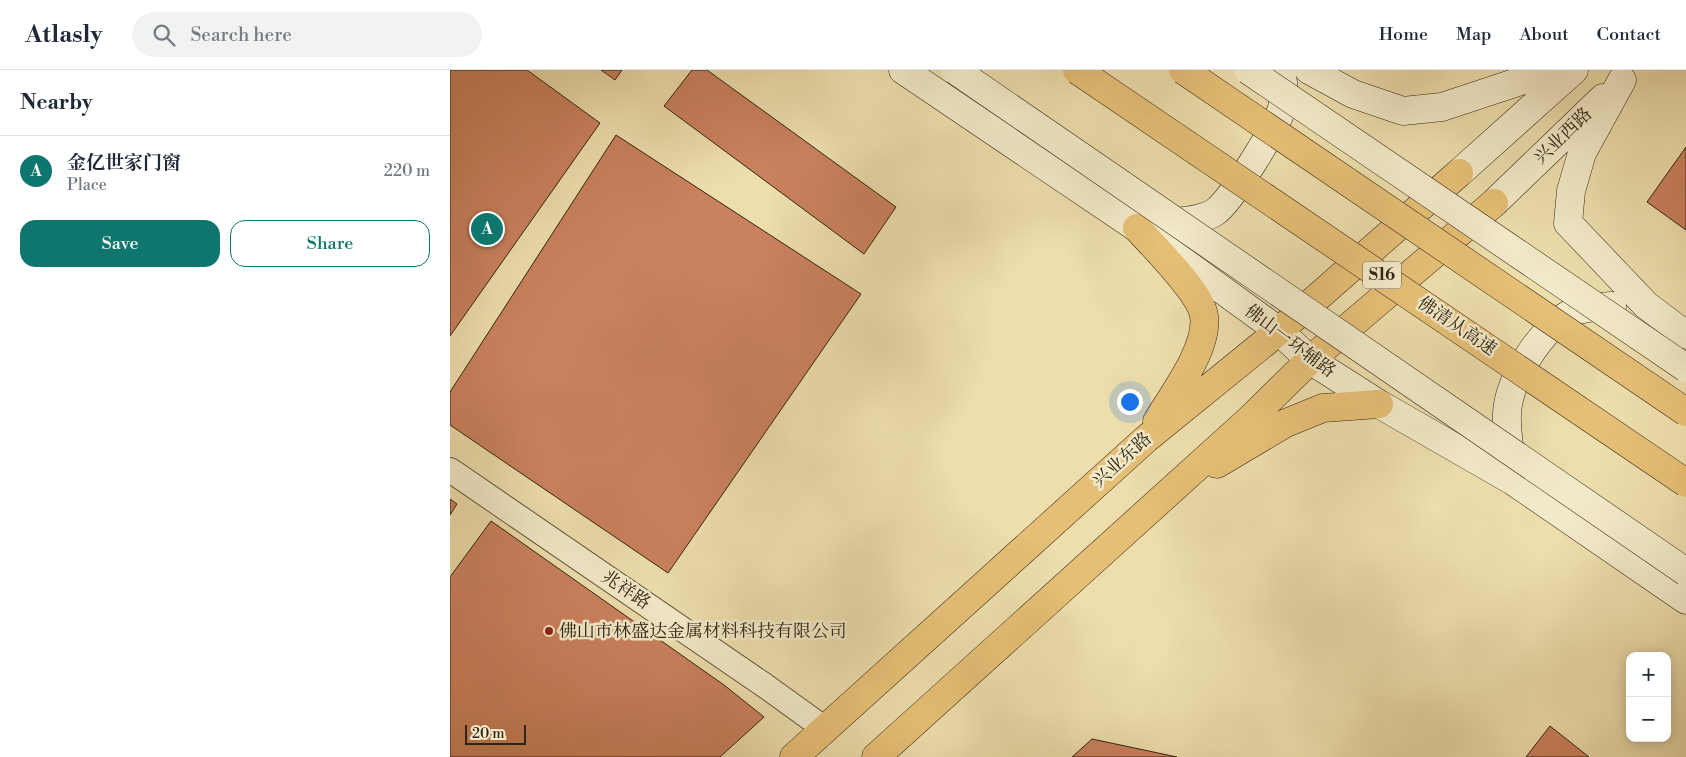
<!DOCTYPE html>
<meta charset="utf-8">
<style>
body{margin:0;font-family:"Libre Bodoni","Noto Serif SC",serif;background:#f2f2f3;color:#1f2937}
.controls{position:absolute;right:15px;bottom:15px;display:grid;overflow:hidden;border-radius:10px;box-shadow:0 2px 12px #0003}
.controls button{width:45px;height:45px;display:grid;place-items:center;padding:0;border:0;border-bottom:1px solid #e0e1e3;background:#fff;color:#1f2937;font:25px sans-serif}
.scale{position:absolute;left:15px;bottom:12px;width:61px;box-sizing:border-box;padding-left:5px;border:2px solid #302416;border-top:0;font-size:14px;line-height:18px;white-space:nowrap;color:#302416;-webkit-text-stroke:4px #f3eac9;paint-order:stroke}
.you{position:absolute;left:679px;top:331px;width:18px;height:18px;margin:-12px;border:4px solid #fff;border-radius:50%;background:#1a73e8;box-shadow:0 0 0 8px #1a73e833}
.badge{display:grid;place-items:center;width:32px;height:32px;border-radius:50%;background:#0f766e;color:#fff;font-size:16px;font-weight:700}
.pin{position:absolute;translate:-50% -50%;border:2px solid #fff;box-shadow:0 1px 5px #0006}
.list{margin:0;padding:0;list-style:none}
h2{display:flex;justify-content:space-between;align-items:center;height:65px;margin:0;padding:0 20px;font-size:21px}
h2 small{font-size:16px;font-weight:400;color:#747a83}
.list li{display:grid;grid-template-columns:32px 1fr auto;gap:15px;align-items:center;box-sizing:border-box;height:70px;padding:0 20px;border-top:1px solid #e0e1e3}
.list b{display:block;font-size:19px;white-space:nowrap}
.list p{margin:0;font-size:16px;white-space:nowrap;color:#747a83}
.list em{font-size:16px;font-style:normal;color:#747a83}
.actions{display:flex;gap:10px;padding:15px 20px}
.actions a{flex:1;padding:11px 0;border:1px solid #0f766e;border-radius:15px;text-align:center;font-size:18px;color:#0f766e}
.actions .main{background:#0f766e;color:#fff}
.icon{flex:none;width:28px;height:28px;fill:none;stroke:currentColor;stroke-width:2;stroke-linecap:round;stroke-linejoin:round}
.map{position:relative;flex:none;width:1236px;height:687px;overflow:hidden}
header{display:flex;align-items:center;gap:30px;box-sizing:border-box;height:70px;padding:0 25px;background:#fff;border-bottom:1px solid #e0e1e3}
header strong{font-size:24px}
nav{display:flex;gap:28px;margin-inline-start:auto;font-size:18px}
.search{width:350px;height:45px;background:#f2f2f3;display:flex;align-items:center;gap:12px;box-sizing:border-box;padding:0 18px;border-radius:28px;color:#747a83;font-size:19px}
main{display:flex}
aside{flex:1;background:#fff}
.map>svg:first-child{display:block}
</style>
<header>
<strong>Atlasly</strong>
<div class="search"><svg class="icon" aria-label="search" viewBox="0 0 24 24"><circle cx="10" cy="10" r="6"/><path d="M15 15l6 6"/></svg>Search here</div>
<nav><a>Home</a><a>Map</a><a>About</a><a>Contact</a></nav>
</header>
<main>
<aside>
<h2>Nearby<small></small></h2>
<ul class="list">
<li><span class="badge">A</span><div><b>金亿世家门窗</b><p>Place</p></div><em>220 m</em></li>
</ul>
<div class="actions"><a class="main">Save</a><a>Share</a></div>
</aside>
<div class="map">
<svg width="1236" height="687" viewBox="0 0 1236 687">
<rect width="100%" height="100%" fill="#eddeac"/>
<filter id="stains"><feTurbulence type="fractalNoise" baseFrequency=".004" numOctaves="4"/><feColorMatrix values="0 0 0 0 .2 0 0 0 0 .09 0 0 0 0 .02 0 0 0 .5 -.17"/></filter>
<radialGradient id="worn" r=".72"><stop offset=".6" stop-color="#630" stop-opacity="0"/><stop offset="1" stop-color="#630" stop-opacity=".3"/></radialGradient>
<path fill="#ca815e" stroke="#302416" d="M0,0H77L150,53L0,266Z
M151,0H172L165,10Z
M242,0H257L446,137L414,184L214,36Z
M166,65L411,224L218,503L0,355V322Z
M1236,77V160L1197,132Z
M0,429L7,434L0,445Z
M41,451L274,615L314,647L270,687H0V507Z
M1100,656L1139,687H1076Z
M642,669L727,687H622Z"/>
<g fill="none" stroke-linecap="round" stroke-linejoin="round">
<g stroke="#5f523c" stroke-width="26">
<path id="minor" d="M0,400L314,615L375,659"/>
</g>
<g stroke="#302416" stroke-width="29">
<path id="secondary" d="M453,0L687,158L829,261L860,290L929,334L1063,411L1236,530
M859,0L903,24L953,41L992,37L1104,0
M1172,10L1132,83L1121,121L1118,153L1196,235L1236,265
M1009,103L1124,0
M1044,133L1153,28
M708,154C725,151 750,152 765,142C781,131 826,58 832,38C836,25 833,13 831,0
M1062,400C1060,381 1056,361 1057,343C1059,309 1091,259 1121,243C1134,236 1149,237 1162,236"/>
</g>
<g stroke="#302416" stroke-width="29">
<path id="primary" d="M687,158C703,176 751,223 754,246C759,277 723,325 707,351
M767,394L836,353L873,338L929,334
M344,687L696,369L829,261L1009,103
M426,687L799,350L860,290L1044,133"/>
</g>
<use href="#minor" stroke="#f3eac9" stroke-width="24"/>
<use href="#secondary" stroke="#f3eac9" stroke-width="28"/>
<use href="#primary" stroke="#e6bf76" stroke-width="28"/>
<g stroke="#302416" stroke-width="29" stroke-linecap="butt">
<path id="secondary-bridge" d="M505,0L1236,502
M798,0L1236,298"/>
</g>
<g stroke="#302416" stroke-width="29" stroke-linecap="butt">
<path id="motorway-bridge" d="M627,0L1236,413
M733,0L1236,342"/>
</g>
<use href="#secondary-bridge" stroke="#f3eac9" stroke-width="28"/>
<use href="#motorway-bridge" stroke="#e6bf76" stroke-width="28"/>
</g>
<circle fill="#8f2418" stroke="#f3eac9" stroke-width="2" cx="99" cy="561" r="5"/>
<g text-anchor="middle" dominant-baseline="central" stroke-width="5" stroke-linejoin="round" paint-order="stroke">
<rect fill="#f3eac9" stroke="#6a5f4c" stroke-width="1" x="913" y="191.5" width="38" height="27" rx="4"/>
<g font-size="16" font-weight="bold" fill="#302416">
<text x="932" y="205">S16</text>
</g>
<g font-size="18" fill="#302416" stroke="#f3eac9">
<text transform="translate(1113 66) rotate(-44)">兴业西路</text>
<text transform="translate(1007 256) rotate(34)">佛清从高速</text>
<text transform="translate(840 271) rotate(37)">佛山一环辅路</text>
<text transform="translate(672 390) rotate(-42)">兴业东路</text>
<text transform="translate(176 520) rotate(34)">兆祥路</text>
</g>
<g font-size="18" fill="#302416" stroke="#f3eac9" text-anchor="start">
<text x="109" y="561">佛山市林盛达金属材料科技有限公司</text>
</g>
</g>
<rect width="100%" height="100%" filter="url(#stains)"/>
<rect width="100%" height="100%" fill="url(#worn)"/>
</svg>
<div class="controls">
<button>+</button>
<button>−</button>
</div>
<div class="scale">20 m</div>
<div class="you"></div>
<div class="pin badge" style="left:37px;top:159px">A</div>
</div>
</main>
